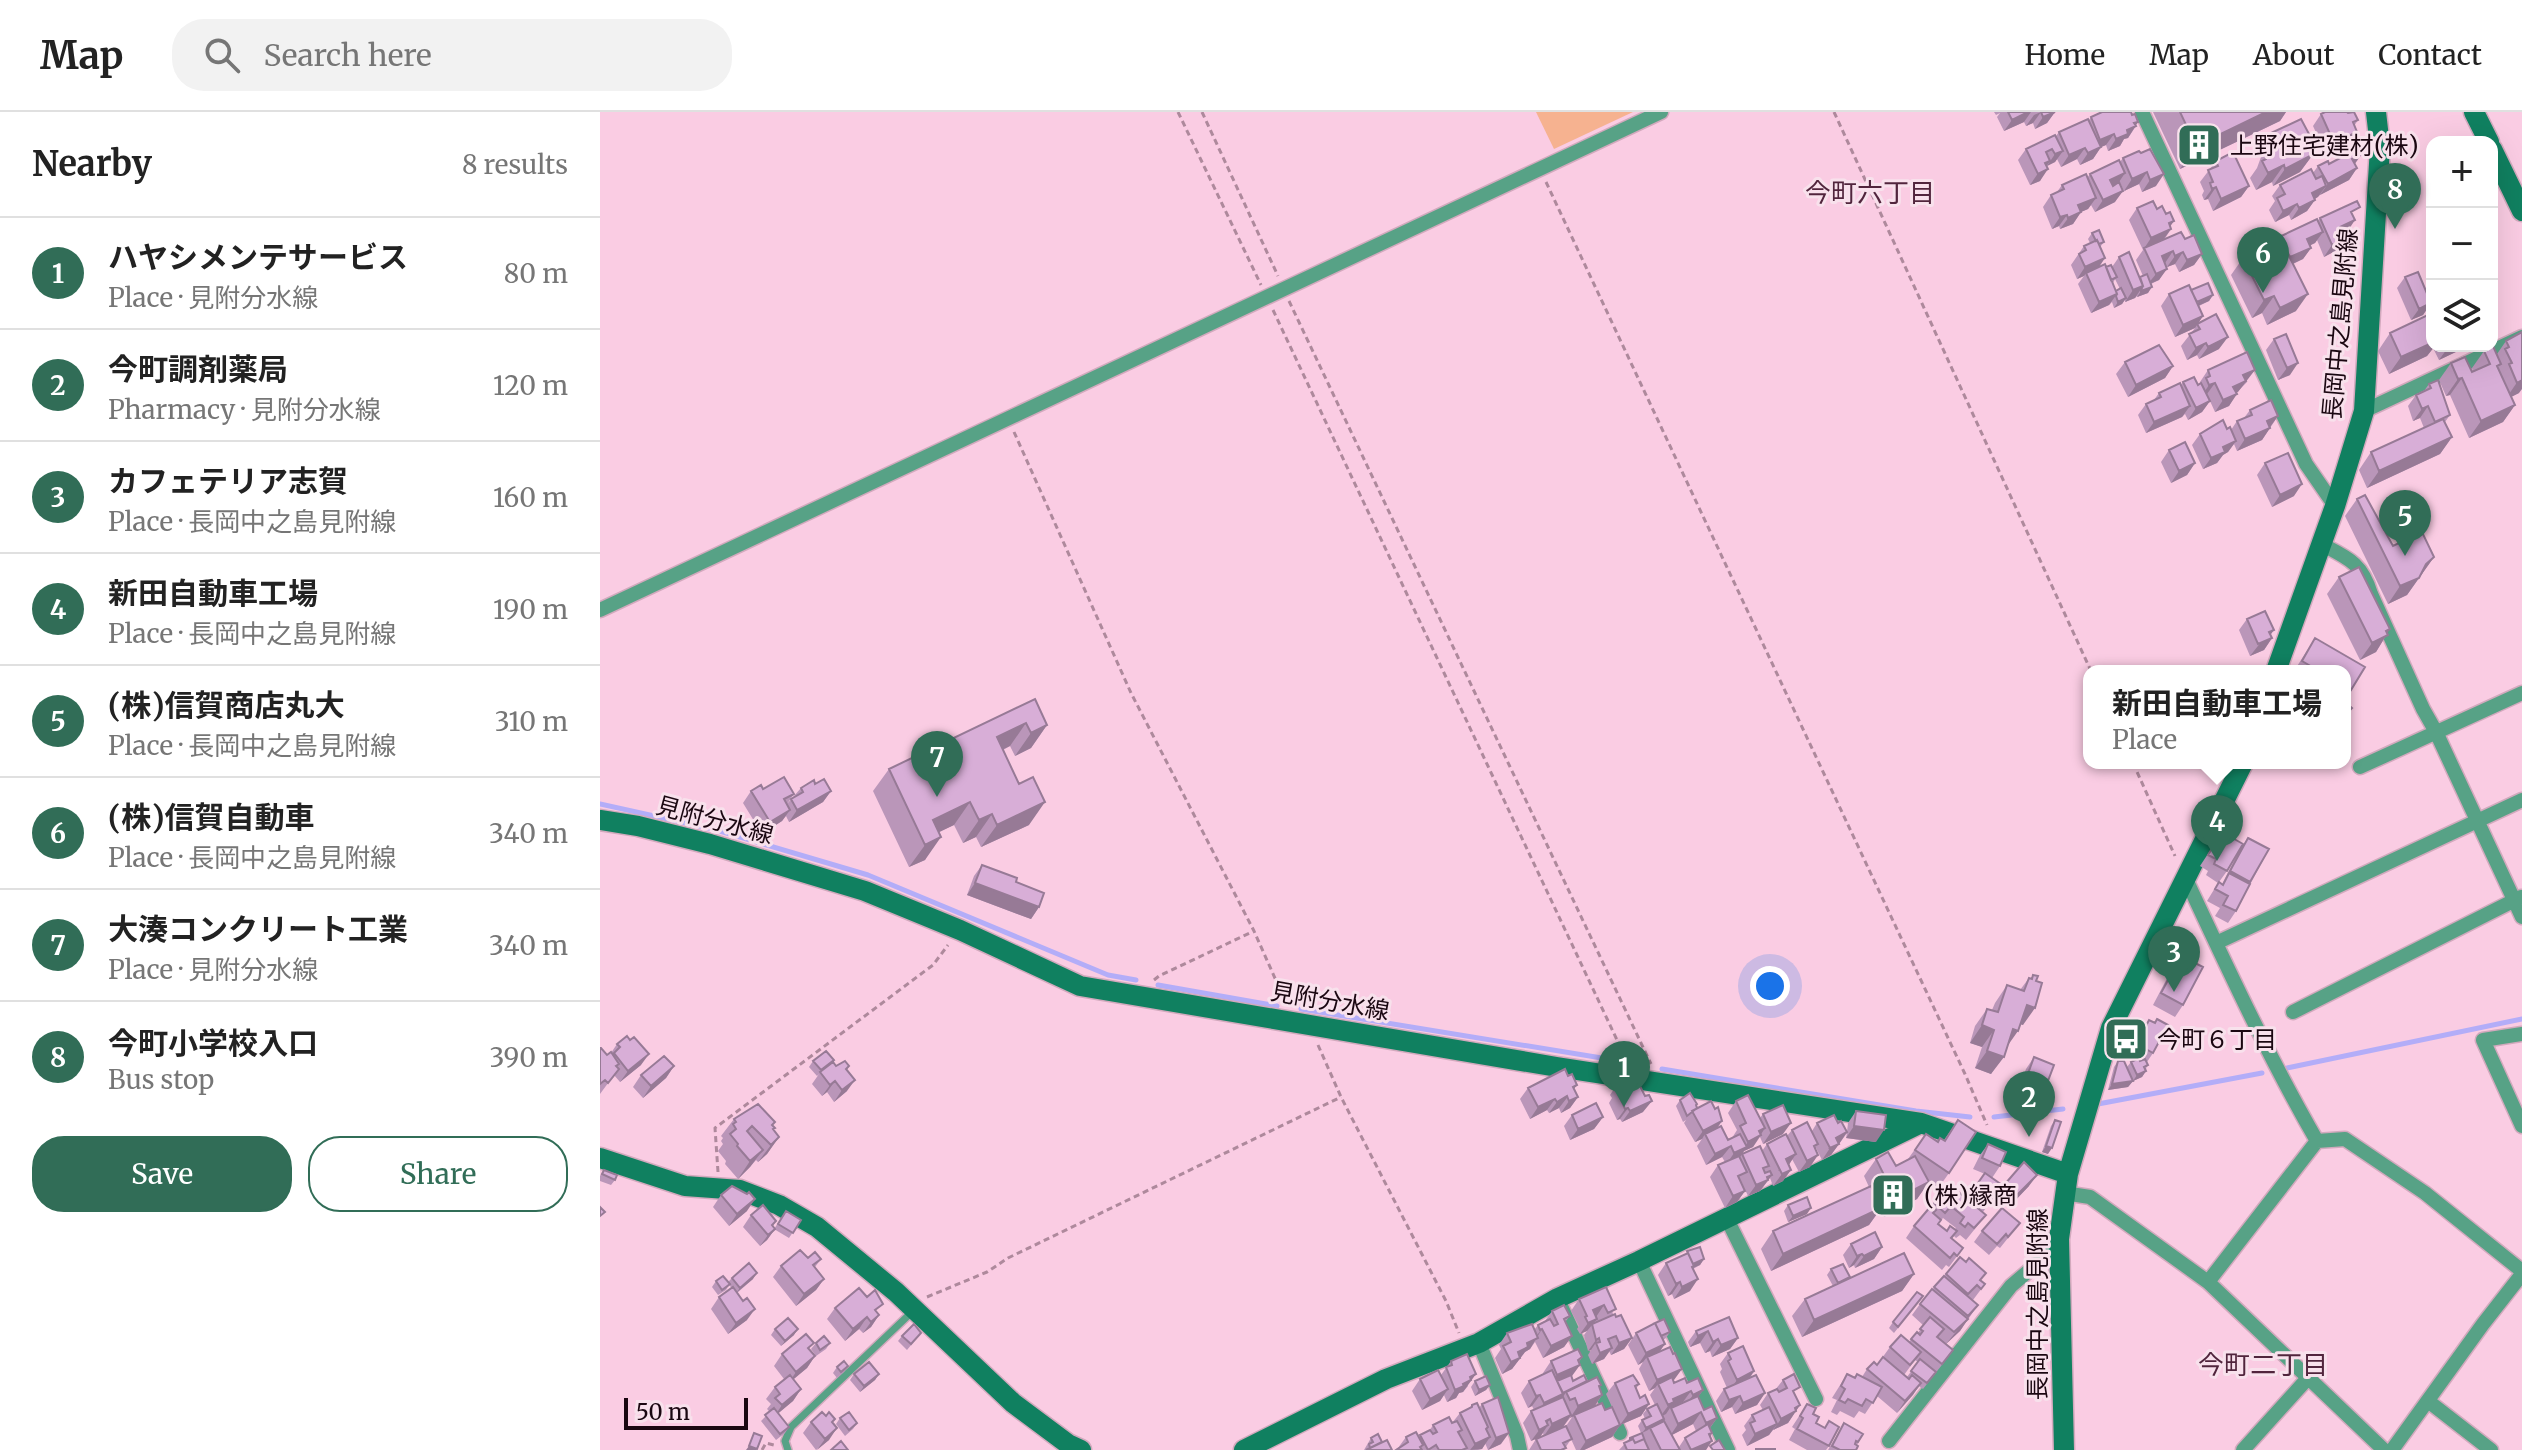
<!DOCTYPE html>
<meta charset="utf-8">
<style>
body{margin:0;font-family:Merriweather,"Noto Sans JP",serif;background:#f2f2f2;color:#222}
.controls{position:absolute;right:24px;top:24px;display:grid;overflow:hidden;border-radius:16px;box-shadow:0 8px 32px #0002}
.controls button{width:72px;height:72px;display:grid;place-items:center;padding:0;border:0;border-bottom:2px solid #e0e0e0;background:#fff;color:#222;font:40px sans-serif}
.scale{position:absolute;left:24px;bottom:20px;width:124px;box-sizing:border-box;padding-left:8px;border:4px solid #1a0711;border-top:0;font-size:22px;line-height:28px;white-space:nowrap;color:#1a0711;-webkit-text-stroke:6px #f8e1ec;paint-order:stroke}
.you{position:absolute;left:1170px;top:874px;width:28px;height:28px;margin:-20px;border:6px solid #fff;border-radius:50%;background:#1a73e8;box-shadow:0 0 0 12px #1a73e833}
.badge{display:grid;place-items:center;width:52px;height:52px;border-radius:50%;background:#316d57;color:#fff;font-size:26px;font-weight:700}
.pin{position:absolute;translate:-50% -66px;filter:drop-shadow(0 2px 4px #0008)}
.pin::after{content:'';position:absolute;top:42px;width:28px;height:24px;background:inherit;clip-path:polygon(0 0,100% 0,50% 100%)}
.popup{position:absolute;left:1483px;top:553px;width:268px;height:104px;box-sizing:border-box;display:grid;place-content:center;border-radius:16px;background:#fff;filter:drop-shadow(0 2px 6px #0005);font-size:26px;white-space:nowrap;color:#767676}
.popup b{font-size:30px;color:#222}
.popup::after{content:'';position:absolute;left:50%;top:100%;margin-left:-16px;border:16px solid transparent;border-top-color:#fff}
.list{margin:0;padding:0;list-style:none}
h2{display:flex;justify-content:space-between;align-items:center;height:104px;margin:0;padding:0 32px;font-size:34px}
h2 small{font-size:26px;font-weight:400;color:#767676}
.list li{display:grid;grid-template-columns:52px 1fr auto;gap:24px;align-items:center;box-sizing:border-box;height:112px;padding:0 32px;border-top:2px solid #e0e0e0}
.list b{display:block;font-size:30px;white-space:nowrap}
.list p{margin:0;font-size:26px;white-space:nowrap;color:#767676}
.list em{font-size:26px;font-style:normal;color:#767676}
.actions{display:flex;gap:16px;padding:24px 32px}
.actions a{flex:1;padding:18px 0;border:2px solid #316d57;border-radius:32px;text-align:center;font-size:28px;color:#316d57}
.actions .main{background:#316d57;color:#fff}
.icon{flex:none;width:44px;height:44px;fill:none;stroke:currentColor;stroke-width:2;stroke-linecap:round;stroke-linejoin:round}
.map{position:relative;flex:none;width:1922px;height:1338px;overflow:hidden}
header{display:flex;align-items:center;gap:48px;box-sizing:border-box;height:112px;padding:0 40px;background:#fff;border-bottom:2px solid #e0e0e0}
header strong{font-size:38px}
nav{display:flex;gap:44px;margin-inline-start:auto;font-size:28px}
.search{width:560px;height:72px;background:#f2f2f2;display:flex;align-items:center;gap:20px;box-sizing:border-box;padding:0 28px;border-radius:32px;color:#767676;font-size:30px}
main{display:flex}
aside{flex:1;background:#fff}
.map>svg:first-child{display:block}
</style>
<header>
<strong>Map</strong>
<div class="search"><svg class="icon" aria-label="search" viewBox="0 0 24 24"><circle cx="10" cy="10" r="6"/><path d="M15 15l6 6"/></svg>Search here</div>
<nav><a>Home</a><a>Map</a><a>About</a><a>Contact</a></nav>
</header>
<main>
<aside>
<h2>Nearby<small>8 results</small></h2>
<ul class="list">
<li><span class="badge">1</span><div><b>ハヤシメンテサービス</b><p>Place · 見附分水線</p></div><em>80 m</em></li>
<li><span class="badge">2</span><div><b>今町調剤薬局</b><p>Pharmacy · 見附分水線</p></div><em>120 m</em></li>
<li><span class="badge">3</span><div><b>カフェテリア志賀</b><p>Place · 長岡中之島見附線</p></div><em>160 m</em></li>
<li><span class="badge">4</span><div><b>新田自動車工場</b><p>Place · 長岡中之島見附線</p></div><em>190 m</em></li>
<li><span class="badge">5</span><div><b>(株)信賀商店丸大</b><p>Place · 長岡中之島見附線</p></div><em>310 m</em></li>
<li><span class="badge">6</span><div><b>(株)信賀自動車</b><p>Place · 長岡中之島見附線</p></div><em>340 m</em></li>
<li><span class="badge">7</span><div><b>大湊コンクリート工業</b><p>Place · 見附分水線</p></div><em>340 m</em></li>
<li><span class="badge">8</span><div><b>今町小学校入口</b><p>Bus stop</p></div><em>390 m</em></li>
</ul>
<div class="actions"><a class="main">Save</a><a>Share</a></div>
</aside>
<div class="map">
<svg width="1922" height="1338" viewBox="0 0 1922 1338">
<rect width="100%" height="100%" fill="#facce3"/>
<path fill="#f6b290" d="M936,0H1033L954,37Z"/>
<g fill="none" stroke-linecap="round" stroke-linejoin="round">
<path stroke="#b3adf8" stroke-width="5" d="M0,692L113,717L268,763L508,863L536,868
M558,873L677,894
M701,897L1014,948
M1687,956L1922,907
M1062,957L1316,999L1370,1005
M1498,992L1662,961
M1394,1005L1463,997"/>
<g stroke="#d2a9bd" stroke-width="10">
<path id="lane" d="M188,1338L185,1329L191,1315L313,1199"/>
</g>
<g stroke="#d2a9bd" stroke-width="17">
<path id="street" d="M1542,0L1706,352L1735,394
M1764,299L1922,225
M1721,432C1748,446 1762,451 1771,482L1823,597L1836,620L1922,805
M0,498L1061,0
M1760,655L1922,581
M1585,765C1627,855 1668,944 1717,1029
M1616,831L1922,688
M1693,900L1921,785
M1922,922L1883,928L1922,1014
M1464,1081L1490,1085L1608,1170L1784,1338
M1126,1105L1216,1287
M1039,1149L1128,1338
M1608,1170L1717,1029L1745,1027L1825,1081L1922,1159
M959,1190L1020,1321
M879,1231L917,1324L920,1338
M1828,1289L1891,1338
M1289,1329L1411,1174L1459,1133
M1643,1338L1708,1266
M1792,1338L1883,1212L1922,1162"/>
</g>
<g stroke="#d2a9bd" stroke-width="23">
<path id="secondary" d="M1874,0L1889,30
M1892,37L1922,99
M1676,559L1735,394L1764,299L1780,35L1776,0
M0,708L38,714L110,732L265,779L360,818L480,874L957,955L1321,1011L1468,1062
M0,1046L85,1074L140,1078L179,1093L217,1115L296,1180L413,1291L468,1332L481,1338
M644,1338L786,1267L879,1231L958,1186L1039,1149L1321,1011
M1464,1338L1459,1127L1468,1062L1511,916L1643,651"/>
</g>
<path stroke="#ae899c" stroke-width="3" stroke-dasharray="6 4" stroke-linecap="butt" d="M578,0L661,173
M602,0L678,164
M1234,0L1491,559
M946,70L1365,962L1387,1013
M689,189L1051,952
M673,198L1026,947
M414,320L531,581L654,819L686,891
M1533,651L1575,744
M554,868L559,864L654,819
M718,933L741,985L846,1189L859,1221
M118,1060L115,1016L333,853L348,833
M327,1185L387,1160L408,1146L741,985
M162,1338L166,1331L174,1333"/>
<use href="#lane" stroke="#57a286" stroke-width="7"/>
<use href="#street" stroke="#57a286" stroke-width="14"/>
<use href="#secondary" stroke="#108060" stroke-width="20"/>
</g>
<path fill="#ba96b9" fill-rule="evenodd" d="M1394,0H1455L1447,11L1435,17L1433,11L1426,14L1424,10L1404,19L1397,5L1400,1L1396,3Z
M1553,0H1686L1680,9L1580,57Z
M1721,2L1758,8L1754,14L1757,20L1749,32L1726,42L1713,14Z
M1491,5L1536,14L1528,26L1524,27L1520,34L1508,39L1506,33L1501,35L1493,47L1480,53L1477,47L1461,55L1457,47L1455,50L1447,54L1440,69L1430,73L1418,48L1426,37L1456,24L1459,20L1489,8Z
M1669,22L1717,37L1700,60L1673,74L1672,70L1656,78L1650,66L1657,56L1661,45L1657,39Z
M1539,39L1556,74L1542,80L1539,72L1524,79L1519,69L1518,71L1515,90L1495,100L1491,93L1488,97L1481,100L1473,112L1460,117L1459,114L1452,117L1443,95L1451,83L1457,80L1462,73L1487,66L1490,62L1520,50L1523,46Z
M1742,40L1755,52L1757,56L1749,68L1720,83L1715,87L1707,99L1691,108L1689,103L1675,110L1669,98L1675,89L1672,84L1680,73L1713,61L1718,54L1729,52L1737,48Z
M1616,49L1649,74L1641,85L1613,99L1608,87L1604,88L1602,83L1604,79L1600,70Z
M1537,96L1557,97L1571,117L1564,128L1585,127L1602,142L1594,153L1579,160L1575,152L1567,155L1559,168L1551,172L1548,181L1537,185V184L1535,186L1525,190V188L1522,192L1514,196L1512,190L1509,193L1491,201L1478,172L1484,164L1477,167L1471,153L1484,134L1490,131L1488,127L1492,121L1504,130L1500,135V155H1512L1519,145L1540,165L1543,164L1536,148L1543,138L1529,108ZM1515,167L1520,177L1516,179L1513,171Z
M1754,105L1747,120L1742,122L1745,127L1737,138L1724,145L1717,128L1715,131L1710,133L1711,136L1703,147L1693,152L1696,199L1667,213L1662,201L1652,206L1631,163L1643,146L1674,131L1677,126L1718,109L1720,106Z
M1805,165L1831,191L1823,203L1811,208L1797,176Z
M1591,178L1613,183L1609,189L1599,194L1603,204L1598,211L1619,237L1599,247L1597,243L1587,248L1581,234L1595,216L1575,225L1561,194L1569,182Z
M1922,220L1919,281L1911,285L1915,293L1903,310L1869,326L1850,283L1846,284L1839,268L1851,251L1872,260L1873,259L1872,256L1884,239L1897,242L1906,229Z
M1790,221L1832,234H1863L1860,238L1839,248L1833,236L1827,244L1789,262L1778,239Z
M1674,227L1690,263L1678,268L1666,238Z
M1525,250L1573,254L1565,266L1528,285L1516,262Z
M1608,258L1647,270L1636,281L1629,294L1615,300L1610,289L1602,300L1588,308L1585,302L1582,305L1546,321L1538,303L1546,292L1554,288L1559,281L1581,273L1583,270L1598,273L1601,271L1600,270Z
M1829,272L1850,303L1845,310L1852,325L1840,342L1767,376L1759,358L1771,340L1824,316L1820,306L1813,309L1808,294L1816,283L1824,279Z
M1650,298L1678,304L1662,328L1637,339L1634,332L1628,340L1623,343L1617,351L1603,357L1592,333L1600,322L1627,317L1631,318L1637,309L1644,306Z
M1569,338L1595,351L1587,363L1571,371L1561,350Z
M1665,351L1694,384L1672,395L1657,363Z
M1757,387L1793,434L1834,445L1807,483L1788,492L1745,404Z
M1739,465L1787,522L1776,540L1760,548L1727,482Z
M1647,507L1670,523L1672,526L1664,538L1650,544L1639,518Z
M1715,526L1765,555L1745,587V559H1694Z
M435,587L447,613L431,636L415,644L410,634L403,638L429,713L381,735L376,725L363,731L354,713L338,720L325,748L309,755L273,679L289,657Z
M215,672L231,679L223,690L189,710L186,704L182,709L162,722L143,691L151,679L163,677L194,682L187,692L201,676Z
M1619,725L1627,759L1619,770L1622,772L1640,737L1648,726L1669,737L1636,799L1628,811L1615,804L1620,796L1607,789L1618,771L1606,763L1608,759L1600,754Z
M382,753L416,770L439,795L431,807L367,783L374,764Z
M1581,844L1583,893L1575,905L1553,893L1573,855Z
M1433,863L1423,913L1420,912L1391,962L1375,956L1382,935L1370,931L1375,914L1387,897L1392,898L1395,891L1407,873L1420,878L1429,866L1431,867Z
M1549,908L1553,941L1547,950L1546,959L1542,965L1533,969L1527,955L1531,950L1536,947L1527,943L1533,925L1541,914L1544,915Z
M17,932L41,953L20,970L14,963L0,982V936L7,943L11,941Z
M1434,945L1438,985L1418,978L1426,957Z
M234,948L230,952L236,954H249L247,958V979L234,990L227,980L222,984L212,972L219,962L217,964L209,955L213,949Z
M1518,949L1533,969L1528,975L1508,978L1514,955Z
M74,954L66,966L43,986L33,975L41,963Z
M1018,971L1029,974L1045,984L1043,1000L1022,1010L1020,1007L1017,1008L1009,991L1012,986L1010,983Z
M928,976L974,977L978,985L970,996L961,1001L959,996L949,1001L947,998L930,1007L920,987Z
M1080,988L1096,994L1097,996L1122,1009L1117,1016L1128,1028L1132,1026L1137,1018L1128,1001L1136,989L1160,1006L1163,1002L1183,1022L1163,1032L1160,1025L1153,1035L1144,1039L1140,1045L1142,1042L1162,1039L1167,1032L1187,1024L1192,1018L1212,1019L1217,1011H1238L1247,1020L1248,1011L1256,999L1276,1030L1246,1026L1247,1021L1231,1043L1222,1048L1216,1036L1210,1055L1199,1060L1192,1047L1189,1053L1183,1069L1173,1074L1170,1066L1160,1079L1148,1084L1141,1069L1145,1079L1137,1090L1125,1096L1110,1065L1118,1053L1125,1050L1122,1045L1106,1053L1097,1034L1102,1027L1095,1030L1084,1011L1086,1008L1083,1010L1076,994Z
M972,1003L1003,1005L994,1017L970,1028L964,1014Z
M134,1007L173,1013L174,1018L179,1025L167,1042L158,1050L156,1048L150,1055L138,1067L125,1052L126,1049L118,1039L123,1032L121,1029L123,1026L121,1024Z
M1358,1008L1349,1061L1337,1078L1327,1072L1317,1087L1284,1105L1280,1098L1269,1113L1171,1159L1161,1137L1173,1119L1269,1075L1264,1064L1276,1047L1296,1054L1308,1047L1326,1022L1338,1030L1344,1028Z
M1455,1008L1448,1042L1442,1040L1451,1014Z
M1388,1032L1400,1054L1392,1066L1402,1073L1383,1100L1386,1103L1366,1128L1360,1123L1356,1126L1354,1124L1352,1127L1363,1136L1349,1155L1346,1153L1342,1158L1306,1126L1314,1114L1350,1073L1367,1087L1385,1062L1373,1057L1380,1043ZM1343,1106L1356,1116L1355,1117L1347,1119L1338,1112Z
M4,1058L15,1068L11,1073L0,1069V1064Z
M1405,1072L1429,1074L1409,1095L1396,1083Z
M147,1082V1099L129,1114L113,1095L121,1083Z
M1188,1093L1207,1102L1188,1110L1184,1099Z
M186,1099L201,1108L189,1126L174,1117Z
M151,1103L176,1109L173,1114L175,1117L167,1128L160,1134L143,1115Z
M1420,1111L1400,1136L1397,1134L1389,1143L1374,1130L1382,1119Z
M1431,1116L1432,1133L1425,1132L1427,1122Z
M1251,1132L1282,1135L1274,1147L1255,1156L1254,1153L1249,1156L1243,1143Z
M1087,1139L1104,1147L1100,1153L1093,1157L1090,1179L1074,1187L1072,1182L1068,1184L1058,1163L1066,1151L1086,1142Z
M1360,1145L1366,1150L1386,1161L1380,1168L1385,1172L1373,1188L1368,1185L1378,1193L1360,1219L1346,1232L1345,1249L1323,1277L1319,1274L1297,1301L1277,1284L1265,1302L1259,1299L1254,1306L1240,1299L1237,1303L1231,1300L1237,1288L1232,1286L1247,1262L1255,1266L1262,1265L1267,1257L1277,1253L1290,1235L1309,1230L1317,1220L1318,1221L1323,1213L1312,1203L1320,1192ZM1315,1248L1318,1250L1307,1265L1309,1266L1304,1263Z
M208,1146L221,1147L215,1155L224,1167L216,1178L196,1194L173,1165L181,1154Z
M1231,1157L1250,1165L1314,1162L1302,1179L1202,1225L1192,1204L1205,1187L1233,1174L1227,1163Z
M132,1166L153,1167L137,1181L147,1208L128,1222L111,1197L119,1185L132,1176L129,1173L126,1178L118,1183L112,1175L116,1169L128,1170Z
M1006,1175L1013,1202L1032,1226L1024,1237L1011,1243L1009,1239L1004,1247L992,1252L988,1243L991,1238L988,1239L984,1223L987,1219L980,1222L977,1217L979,1214L971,1199L979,1187Z
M1323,1184L1294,1221L1289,1216L1293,1210Z
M235,1196L277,1201L279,1203L271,1215L263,1221L259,1217L245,1229L227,1207Z
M952,1199L970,1204L965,1210L972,1224L964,1235L943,1246L935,1230L930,1237L925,1240L912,1257L902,1262L895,1246L901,1237L899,1233L907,1221L934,1218L938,1213L945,1209Z
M1129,1205L1138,1226L1130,1237L1112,1245L1110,1239L1105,1241L1100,1231L1090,1235L1088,1230L1096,1219Z
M175,1217L194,1223L181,1234L171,1223Z
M1070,1220L1066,1226L1063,1228L1065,1232L1059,1240L1074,1271H1087L1103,1278L1098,1285L1104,1298L1117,1306L1110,1316L1112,1321L1106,1338H1019L1030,1326L1041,1321L1038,1314L1042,1308L1045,1307L1043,1302L1047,1297L1055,1293L1050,1283L1055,1276L1049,1279L1039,1257L1043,1250L1038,1253L1028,1233L1036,1221ZM1093,1312L1096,1319L1085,1326L1079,1335L1072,1323Z
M321,1221L307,1238L298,1229L302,1224Z
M216,1231H230L226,1237L216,1244L211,1237Z
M209,1237L215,1244L207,1256L193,1267L201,1277L193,1289L178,1301L189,1315L185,1321L176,1328L161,1309L170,1300L167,1297L171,1292L166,1287L175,1275L184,1267L174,1254L182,1242Z
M1128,1241L1154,1259L1150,1266L1165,1281L1157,1293L1135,1302L1132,1295L1121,1300L1116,1289L1124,1277L1127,1276L1120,1260L1122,1257L1120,1252Z
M982,1245L971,1264L973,1269L986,1271L999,1276L1002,1283L995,1294L1005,1298L1012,1295L1006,1282L1015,1271L1039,1272L1036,1277L1040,1286L1049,1292L1041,1304L1020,1313L1012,1325L984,1338H976L971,1327L964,1338H929L936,1327L944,1324L943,1321L940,1325L931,1329L923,1311L931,1299L934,1298L932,1294L928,1296L921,1281L929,1269L943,1262V1261L951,1249ZM973,1304L966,1314L963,1315L970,1306Z
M851,1249L868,1274L863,1280L859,1281L856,1286L847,1290L844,1283L840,1289L822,1298L812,1279L820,1267L841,1263Z
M248,1254L244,1260L237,1266L233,1261L237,1255Z
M254,1262H279L275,1268L260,1280L250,1268Z
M1183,1268L1195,1283L1200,1293L1188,1311L1173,1318L1169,1323L1147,1334L1142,1323L1146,1318L1144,1314L1152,1303L1163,1298L1160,1293L1168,1281L1175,1278Z
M875,1269L890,1273L886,1278L875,1284L871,1275Z
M882,1292L901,1332L888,1338L885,1331L882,1337L878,1338H795L798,1336L806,1325H819L830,1318L833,1313L852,1311L860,1301L869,1296L872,1293L879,1296Z
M1207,1292L1213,1302L1216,1311L1225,1316L1229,1309V1334L1226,1338H1207L1189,1328L1195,1317L1192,1315Z
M240,1306L257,1311L253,1317L245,1324L236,1312Z
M211,1310L232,1311L229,1328L216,1338L203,1321Z
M1244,1311L1263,1322L1257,1333L1256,1338H1228Z
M771,1326L782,1330L792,1338H764Z"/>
<path fill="#977a96" d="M1428,0H1431L1424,10L1404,19L1412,8Z
M1441,0L1433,11L1426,14L1434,3Z
M1455,0L1447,11L1435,17L1443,5Z
M1666,0H1686L1680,9L1580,57L1596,34Z
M1538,10L1528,26L1524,27L1520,34L1508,39L1516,27L1534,11Z
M1757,20L1749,32L1726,42L1734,31Z
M1514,22L1506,33L1492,39L1500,28Z
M1501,35L1493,47L1480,53L1488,41Z
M1485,36L1477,47L1461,55L1469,43Z
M1717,37L1700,60L1673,74L1685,57Z
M1463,39L1455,50L1447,54L1455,42Z
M1762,42L1754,53L1752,47Z
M1450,49L1443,59L1448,57L1440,69L1430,73L1445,51Z
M1684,53L1672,70L1656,78L1668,61Z
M1757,56L1749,68L1720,83L1728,72Z
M1547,60L1539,72L1524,79L1532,67Z
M1525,61L1517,73L1502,79L1510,68Z
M1564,62L1556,74L1542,80L1550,68Z
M1649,74L1641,85L1613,99L1621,87Z
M1726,74L1718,85L1704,93L1712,81Z
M1616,75L1608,87L1604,88L1612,77Z
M1523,79L1515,90L1495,100L1503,88Z
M1496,86L1488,97L1481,100L1473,112L1460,117L1478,93Z
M1715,88L1707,99L1691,108L1699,96Z
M1697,92L1689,103L1675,110L1683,99Z
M1467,103L1459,114L1452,117L1460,105Z
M1755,108L1747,120L1732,127L1740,115Z
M1574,109L1567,119L1571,117L1563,128L1543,138L1551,126L1569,111Z
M1723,120L1715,131L1699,139L1707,127Z
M1745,127L1737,138L1724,145L1732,133Z
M1711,136L1703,147L1679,158L1687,147Z
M1573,139L1565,151L1562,144Z
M1583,140L1575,152L1567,155L1575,144Z
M1602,142L1594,153L1579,160L1587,148Z
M1505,146L1497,158L1486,161L1484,164L1477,167L1485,155Z
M1567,157L1559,168L1547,173L1556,162Z
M1543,174L1535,186L1525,190L1533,178Z
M1552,175L1548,181L1537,185L1541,179Z
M1517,182L1509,193L1491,201L1499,190Z
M1708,182L1696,199L1667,213L1680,196Z
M1613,183L1609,189L1593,196L1597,191Z
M1674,184L1662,201L1652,206L1664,188Z
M1526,186L1522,192L1514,196L1518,190Z
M1831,191L1823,203L1811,208L1819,197Z
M1603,204L1595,216L1575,225L1583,213Z
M1628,225L1619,237L1599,247L1608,235Z
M1606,231L1597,243L1587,248L1596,236Z
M1832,231V234H1835L1827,244L1789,262L1801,245Z
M1849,234H1863L1860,238L1839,248Z
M1698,251L1690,263L1678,268L1687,256Z
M1573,254L1565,266L1528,285L1536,273Z
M1655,258L1638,280L1625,286L1643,263Z
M1922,263V277L1919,281L1905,288Z
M1862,266L1850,283L1846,284L1858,267Z
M1615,271L1607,282L1601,285L1609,273Z
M1637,282L1629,294L1615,300L1623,288Z
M1610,289L1602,300L1588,308L1596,296Z
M1915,293L1903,310L1869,326L1881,309Z
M1590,294L1582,305L1546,321L1554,310Z
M1828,294L1820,306L1813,309L1822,297Z
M1678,304L1670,315L1667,309Z
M1670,316L1662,328L1637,339L1645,327Z
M1852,325L1840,342L1767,376L1779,359Z
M1636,329L1628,340L1623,343L1617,351L1603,357L1611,346L1623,335Z
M1595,351L1587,363L1571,371L1579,359Z
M1702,372L1694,384L1672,395L1680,383Z
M1834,445L1822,462L1817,467L1819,466L1807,483L1788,492L1800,474Z
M1790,517L1776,540L1760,548L1772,531Z
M1674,518L1666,529L1672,526L1664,538L1650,544L1669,520Z
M426,611L410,634L381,648L397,625Z
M447,613L431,636L415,644L431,621Z
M231,679L223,690L189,710L197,698Z
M370,690L354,713L323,728L333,708Z
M445,690L429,713L381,735L397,713Z
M190,698L182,709L162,722L170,710Z
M392,702L376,725L363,731L379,708Z
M341,725L325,748L309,755L325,733Z
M375,771L439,795L431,807L367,783Z
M1427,893L1435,896L1423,913L1415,910Z
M1382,913L1394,918L1382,935L1370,931Z
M1413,917L1418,919L1406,936Z
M1387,939L1404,945L1391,962L1375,956Z
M49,942L41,953L20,970L28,959Z
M74,954L66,966L43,986L51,974Z
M1546,959L1542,965L1533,969L1537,963Z
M1426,967L1446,974L1438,985L1418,978Z
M255,968L247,979L234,990L242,978Z
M235,969L227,980L222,984L230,973Z
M1533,969L1528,975L1508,978L1512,972Z
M977,973L959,996L949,1001L957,990L973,975Z
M978,985L970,996L961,1001L969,989Z
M955,987L947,998L930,1007L938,995Z
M1052,989L1043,1000L1022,1010L1030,999Z
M1028,996L1020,1007L1017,1008L1025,997Z
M1003,1005L994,1017L970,1028L978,1017Z
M1122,1009L1114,1020L1105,1022L1102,1027L1095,1030L1103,1019Z
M1191,1011L1183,1022L1163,1032L1171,1020Z
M1254,1014L1284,1018L1276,1030L1246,1026Z
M1165,1016L1153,1035L1144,1039L1139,1047L1126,1053L1134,1041L1143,1037L1148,1030L1159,1019Z
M1247,1020L1239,1032L1228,1037L1236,1026Z
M179,1025L167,1042L158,1050L171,1033Z
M1239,1032L1231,1043L1222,1048L1230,1036Z
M1131,1034L1122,1045L1106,1053L1115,1042Z
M1446,1034L1452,1036L1448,1042L1442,1040Z
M163,1038L150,1055L138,1067L150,1049Z
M1196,1042L1188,1054L1178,1059L1186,1047Z
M1218,1043L1210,1055L1199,1060L1207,1049Z
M1191,1058L1183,1069L1173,1074L1182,1062Z
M1172,1063L1160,1079L1148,1084L1156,1073Z
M1437,1063L1429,1074L1409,1095L1417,1083Z
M1329,1070L1317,1087L1284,1105L1296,1087Z
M1145,1079L1137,1090L1125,1096L1133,1084Z
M155,1087L147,1099L129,1114L137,1102Z
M1211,1096L1207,1102L1188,1110L1193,1104Z
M1281,1096L1269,1113L1171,1159L1183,1142Z
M175,1117L167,1128L160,1134L168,1123Z
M1430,1126L1436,1127L1432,1133L1425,1132Z
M1282,1135L1274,1147L1255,1156L1264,1144Z
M1262,1142L1254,1153L1249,1156L1257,1144Z
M1104,1147L1100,1153L1093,1156L1086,1166L1093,1152Z
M157,1161L153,1167L136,1181L140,1176Z
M1314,1162L1302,1179L1202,1225L1214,1208Z
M224,1167L216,1178L196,1194L204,1182Z
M1098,1167L1090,1179L1074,1187L1082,1175Z
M1080,1170L1072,1182L1068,1184L1076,1172Z
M1004,1193L996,1205L993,1198Z
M1378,1193L1362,1214L1368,1207L1360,1219L1346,1232Z
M155,1197L147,1208L128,1222L136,1211Z
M279,1203L271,1215L263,1221L271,1210Z
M267,1205L259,1217L245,1229L253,1217Z
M997,1207L987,1219L980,1222L988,1211Z
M198,1217L194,1223L181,1234L185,1229Z
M942,1217L930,1237L925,1240L912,1257L902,1262L918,1240L927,1231L933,1228Z
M1108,1219L1100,1231L1090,1235L1098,1224Z
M972,1224L964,1235L943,1246L951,1234Z
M999,1226L991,1238L988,1239L996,1228Z
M1032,1226L1024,1237L1011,1243L1019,1231Z
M1138,1226L1130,1237L1112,1245L1121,1233Z
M1118,1227L1110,1239L1105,1241L1113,1230Z
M1065,1232L1057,1243L1047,1245L1043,1250L1038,1253L1046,1241Z
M1012,1236L1004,1247L992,1252L1000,1241Z
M215,1244L207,1256L188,1272L196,1260Z
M982,1245L976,1254L980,1253L972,1264L949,1275L957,1263Z
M1082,1257L1074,1268L1060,1274L1058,1272L1055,1276L1049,1279L1057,1268Z
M1154,1259L1146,1271L1129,1279L1137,1268Z
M279,1262L275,1268L260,1280L264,1274Z
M876,1262L863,1280L859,1281L856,1286L847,1290L855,1278L870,1265Z
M1321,1271L1313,1283L1297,1301L1305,1289Z
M890,1273L886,1278L875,1284L879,1278Z
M201,1277L193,1289L174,1305L182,1293Z
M848,1277L840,1289L822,1298L830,1287Z
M1103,1278L1095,1290L1085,1294L1093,1283Z
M1091,1279L1083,1290L1070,1296L1066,1302L1060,1305L1073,1287Z
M966,1280L963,1285L936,1303L944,1291Z
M1165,1281L1157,1293L1135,1302L1143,1291Z
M940,1283L932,1294L928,1296L936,1284Z
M1002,1283L994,1295L970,1306L978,1294Z
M1140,1284L1132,1295L1121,1300L1129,1288Z
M1049,1292L1041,1304L1020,1313L1028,1302Z
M1200,1293L1188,1311L1173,1318L1181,1307Z
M1101,1300L1093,1312L1070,1324L1078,1312Z
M971,1303L963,1315L944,1324L952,1312Z
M1117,1306L1109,1317L1098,1322L1106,1311Z
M950,1307L943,1316L948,1313L940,1325L931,1329L946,1309Z
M1064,1307L1060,1313L1050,1316L1048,1318L1042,1321L1046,1316Z
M1177,1312L1169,1323L1147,1334L1155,1322Z
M1020,1313L1012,1325L984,1338H980L986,1329Z
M237,1316L229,1328L217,1338L225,1327Z
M909,1321L901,1332L888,1338L896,1326Z
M1112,1321L1104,1333L1112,1329L1106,1338H1092Z
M890,1325L882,1337L870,1338L875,1332Z
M149,1334L157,1337L156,1338H146Z"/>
<path fill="#d8aed7" stroke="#977a96" stroke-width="2" d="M1408,0H1428L1412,8Z
M1441,0H1455L1443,5Z
M1502,0H1531L1532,3L1535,2L1538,10L1534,11L1536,14L1527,18L1528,22L1516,27L1514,22L1500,28L1491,5Z
M1580,0H1666L1596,34Z
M1725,0H1747L1748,1L1754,0L1758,8L1753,10L1757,20L1734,31L1721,2Z
M1488,7L1501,35L1488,41L1485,36L1469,43L1459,20Z
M1701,7L1717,37L1711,40L1712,43L1685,57L1684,53L1668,61L1662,49L1666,47L1673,28L1669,22Z
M1455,23L1463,39L1455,42L1452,37L1446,40L1450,49L1445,51L1448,57L1438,62L1426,37Z
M1757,33L1762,42L1752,47L1757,56L1728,72L1718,54L1728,49L1729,52L1744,44L1742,40Z
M1550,37L1564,62L1550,68L1547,60L1532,67L1523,46L1539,39L1541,41Z
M1633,40L1649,74L1621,87L1616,75L1612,77L1610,71L1613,70L1608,58L1618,54L1616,49Z
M1519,48L1525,61L1510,68L1513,74L1519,70L1523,79L1503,88L1490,62Z
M1711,57L1716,67L1722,64L1726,74L1712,81L1715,88L1699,96L1697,92L1683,99L1677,86L1685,82L1680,73Z
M1486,62L1496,86L1478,93L1481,100L1468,106L1467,103L1460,105L1451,83L1464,77L1462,73Z
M1553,89L1557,97L1562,94L1566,102L1570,100L1574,109L1569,111L1571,117L1551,126L1537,96Z
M1757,89L1760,95L1751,100L1755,108L1740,115L1745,127L1732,133L1720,106Z
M1717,107L1723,120L1707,127L1711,136L1690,145L1681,128L1679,129L1677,126Z
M1499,118L1504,130L1499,132L1497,128L1496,129L1492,121Z
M1581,120L1585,127L1594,123L1602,142L1587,148L1583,140L1575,144L1573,139L1562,144L1567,157L1556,162L1544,136Z
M1497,128L1505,146L1485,155L1479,142L1486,138L1484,134Z
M1681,128L1708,182L1680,196L1674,184L1664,188L1643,146Z
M1529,140L1543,174L1533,178L1519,145Z
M1505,152L1517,182L1499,190L1486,161Z
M1511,153L1517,165L1511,168L1506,155Z
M1818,160L1831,191L1819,197L1805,165Z
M1547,162L1552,175L1541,179V178L1543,174L1540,165Z
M1608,171L1613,183L1597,190L1591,178Z
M1589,173L1603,204L1583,213L1569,182Z
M1521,176L1526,186L1518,190L1516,184L1517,182L1516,179Z
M1832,201V231L1801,245L1790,221Z
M1616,202L1628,225L1608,235L1606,231L1596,236L1589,222L1600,217L1597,212Z
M1922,220V268L1917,271L1909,252L1912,251L1905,237L1909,235L1906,229Z
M1686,222L1698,251L1687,256L1674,227Z
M1559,233L1573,254L1536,273L1525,250Z
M1893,234L1901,252L1897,254L1915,293L1881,309L1862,266L1858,267L1851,251L1865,245L1872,260L1890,252L1884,239Z
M1647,240L1655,258L1643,263L1646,269L1633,275L1637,282L1623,288L1615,271L1609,273L1606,266L1610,264L1608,258Z
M1594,265L1598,273L1601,271L1610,289L1596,296L1583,270Z
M1838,268L1850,303L1835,310L1828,294L1822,297L1816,283L1831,276L1829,272Z
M1580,271L1590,294L1554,310L1546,292L1561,285L1559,281Z
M1671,288L1678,304L1667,309L1670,316L1645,327L1637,309L1652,303L1650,298Z
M1843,307L1852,325L1779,359L1771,340Z
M1623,308L1627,317L1630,315L1636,329L1623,335L1625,340L1611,346L1600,322Z
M1585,330L1595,351L1579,359L1569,338Z
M1688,341L1702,372L1680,383L1665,351Z
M1765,383L1793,434L1822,420L1834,445L1826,452L1819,466L1800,474L1757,387Z
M1759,455L1790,517L1786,519L1788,523L1772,531L1739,465Z
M1665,499L1674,518L1669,520L1672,526L1658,532L1647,507Z
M1715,526L1765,555L1751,578L1745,574V559H1719L1702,549Z
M435,587L447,613L431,621L426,611L397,625L419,672L433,665L445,690L397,713L392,702L379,708L370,690L333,708L341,725L325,733L289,657Z
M1745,590L1752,596L1745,603Z
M184,665L194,682L184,687L190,698L170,710L151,679L161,673L163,677Z
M224,667L231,679L197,698L191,687L203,680L201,676L214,668L215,672Z
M1629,724L1643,732L1627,759L1614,752L1616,747L1608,743L1619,725L1626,729Z
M1648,726L1669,737L1650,770L1630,759Z
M382,753L417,766L416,770L444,781L439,795L375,771Z
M1629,761L1650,772L1636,799L1623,793L1628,784L1615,777L1619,770L1623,773Z
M1581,844L1603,855L1583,893L1561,881Z
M1433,863L1438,864L1436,869L1442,871L1435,896L1427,893L1418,919L1413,917L1404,945L1387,939L1394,918L1382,913L1387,897L1398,900L1407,873L1424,879L1429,866L1432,867Z
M1557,907L1568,913L1553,941L1535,931L1541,914L1545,916L1549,908L1555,911Z
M27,924L30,928L34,925L49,942L28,959L14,941L20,935L17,932Z
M0,936H1L7,943L11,940L19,952L16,954L19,957L8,971L5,968L0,972Z
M226,939L234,948L221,958L213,949Z
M64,944L74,954L51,974L41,963Z
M1434,945L1454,953L1446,974L1426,967Z
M1539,946L1540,949L1545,947L1548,953L1544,955L1546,959L1537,963L1531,950Z
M245,949L249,954L246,957L255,968L242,978L235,969L230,973L220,960L233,950L236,954Z
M1518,949H1524L1533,969L1512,972Z
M965,957L968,964L972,962L977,973L973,975L978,985L969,989L967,984L957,990L955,987L938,995L928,976Z
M1026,968L1029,974L1038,970L1045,984L1049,983L1052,989L1030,999L1028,996L1025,997L1017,979L1021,977L1018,971Z
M1090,981L1097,992L1096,993L1097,996L1087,1004L1080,988Z
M1148,983L1165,1016L1159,1019L1161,1023L1148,1030L1140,1014L1146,1011L1136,989Z
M1111,989L1115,997L1118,995L1122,1009L1103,1019L1092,999Z
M996,991L1003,1005L978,1017L972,1003Z
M158,992L175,1010L172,1013L175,1016L173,1017L179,1025L171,1033L152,1014L147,1019L163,1038L150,1049L137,1034L138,1032L130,1022L136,1017L133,1012L136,1010L134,1007Z
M1183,993L1191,1011L1171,1020L1163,1002Z
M1256,999L1286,1003L1284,1018L1254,1014Z
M1234,1003L1238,1011L1241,1009L1247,1020L1236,1026L1239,1032L1230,1036L1217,1011Z
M1358,1008L1376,1020L1349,1061L1315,1038L1326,1022L1338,1030L1340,1026L1345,1029Z
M1455,1008L1461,1010L1452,1036L1446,1034Z
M1207,1010L1218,1032L1214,1034L1218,1043L1207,1049L1192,1018Z
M1121,1014L1128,1028L1140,1022L1147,1035L1134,1041L1131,1034L1115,1042L1105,1022Z
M1186,1022L1196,1042L1186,1047L1191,1058L1182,1062L1167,1032Z
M1388,1032L1406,1040L1400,1054L1382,1046Z
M1160,1034L1169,1054L1163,1056L1165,1061L1170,1059L1172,1063L1167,1065L1168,1068L1156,1073L1142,1042Z
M1288,1040L1296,1054L1315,1044L1329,1070L1296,1087L1276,1047Z
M1139,1044L1147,1060L1138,1064L1145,1079L1133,1084L1118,1053Z
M1424,1050L1437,1063L1417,1083L1405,1072Z
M4,1058L17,1063L15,1068L2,1062Z
M1385,1061L1402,1073L1388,1092L1371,1081Z
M1350,1073L1386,1103L1374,1116L1368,1111L1365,1115L1360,1111L1364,1105L1351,1094L1345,1101L1334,1091Z
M132,1074L147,1082L149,1080L155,1087L137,1102L121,1083Z
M1271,1074L1281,1096L1183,1142L1173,1119Z
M1207,1085L1211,1096L1193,1104L1188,1093Z
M163,1093L176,1109L172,1113L175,1117L168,1123L151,1103Z
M1331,1094L1336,1098L1333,1101L1341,1108L1338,1112L1347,1119L1350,1114L1357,1119L1351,1126L1363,1136L1357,1144L1354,1141L1350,1146L1314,1114Z
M0,1095L5,1100L0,1104Z
M1402,1096L1420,1111L1408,1125L1406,1122L1397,1132L1382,1119Z
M186,1099L201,1108L193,1121L178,1112Z
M1431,1116L1438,1117L1436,1127L1430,1126Z
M1275,1120L1282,1135L1264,1144L1262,1142L1257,1144L1251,1132Z
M1100,1135L1104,1147L1093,1152L1087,1139Z
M200,1138L208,1146L215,1140L221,1147L213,1153L224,1167L204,1182L181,1154Z
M1088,1141L1094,1154L1092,1155L1098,1167L1082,1175L1080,1170L1076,1172L1066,1151Z
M1304,1141L1314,1162L1214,1208L1205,1187Z
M1360,1145L1366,1150L1369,1146L1386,1161L1380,1168L1385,1172L1381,1177L1377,1173L1368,1182L1346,1162Z
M149,1151L157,1161L140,1176L132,1166Z
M1243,1152L1250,1165L1238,1171L1231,1157Z
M123,1164L130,1172L122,1178L116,1169Z
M1344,1164L1378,1193L1368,1204L1334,1175Z
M133,1175L143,1189L147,1186L155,1197L136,1211L119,1185Z
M1006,1175L1016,1197L1008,1201L1004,1193L993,1198L997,1207L988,1211L985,1205L987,1204L979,1187Z
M259,1176L267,1185L275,1178L283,1192L275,1198L279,1203L271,1210L267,1205L253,1217L235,1196Z
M1332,1177L1368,1207L1354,1220L1320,1192Z
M1317,1180L1323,1184L1298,1215L1293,1210Z
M964,1193L970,1204L964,1207L972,1224L951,1234L942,1217L940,1218L938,1213L950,1207L954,1214L958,1212L952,1199Z
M1015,1202L1016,1205L1021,1203L1032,1226L1019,1231L1016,1224L1008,1227L1012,1236L1000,1241L996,1231L1000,1230L999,1226L996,1228L992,1212Z
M1129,1205L1138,1226L1121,1233L1118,1227L1113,1230L1108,1219L1098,1224L1096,1219Z
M1330,1205L1344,1217L1337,1225L1353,1238L1342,1252L1311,1227L1317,1220L1320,1223L1323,1219L1320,1217Z
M188,1206L198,1217L185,1229L175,1217Z
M1064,1207L1070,1220L1061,1224L1055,1211L1053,1212Z
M1055,1211L1065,1232L1046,1241L1036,1221Z
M314,1212L321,1221L311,1232L302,1224Z
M932,1212L938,1226L927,1231L928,1235L918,1240L920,1246L911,1250L903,1234L911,1230L907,1221Z
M206,1222L214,1231L208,1236L215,1244L196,1260L182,1242Z
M1301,1223L1321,1240L1310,1253L1290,1235Z
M224,1224L230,1231L220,1238L216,1231Z
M1143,1234L1154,1259L1137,1268L1128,1249L1131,1247L1128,1241Z
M1070,1235L1073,1242L1075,1241L1082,1257L1057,1268L1047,1245Z
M978,1237L982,1245L978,1248L980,1253L957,1263L951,1249Z
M867,1242L876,1262L870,1265L871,1268L863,1272L864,1274L855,1278L846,1255L852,1253L851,1249Z
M1283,1245L1309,1267L1312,1263L1321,1271L1305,1289L1267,1257L1274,1250L1277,1253Z
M1320,1247L1336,1260L1327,1271L1311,1259Z
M244,1249L248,1254L241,1260L237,1255Z
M269,1250L279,1262L264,1274L254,1262Z
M838,1258L848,1277L830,1287L820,1267Z
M952,1258L963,1282L944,1291L940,1283L936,1284L929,1269Z
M1194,1262L1200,1275L1193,1279L1200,1293L1195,1296L1196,1299L1181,1307L1168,1281L1177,1277L1179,1280L1187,1276L1183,1268Z
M1247,1262L1255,1266L1257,1262L1282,1275L1273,1291L1266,1287L1262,1294L1248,1287L1245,1291L1239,1288L1245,1277L1241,1274Z
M190,1263L201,1277L182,1293L175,1286L180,1282L175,1275Z
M971,1263L973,1269L984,1263L987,1269L963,1281L957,1269Z
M1033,1263L1039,1272L1035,1274L1040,1286L1045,1283L1049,1292L1028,1302L1015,1271Z
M1156,1263L1165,1281L1143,1291L1140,1284L1129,1288L1124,1277Z
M886,1264L890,1273L879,1278L875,1269Z
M997,1265L1001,1273L999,1274L1002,1283L978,1294L975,1286L970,1288L966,1280Z
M1072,1265L1074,1271L1085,1266L1087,1271L1098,1266L1103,1278L1093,1283L1091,1279L1073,1287L1074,1290L1068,1293L1058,1272Z
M1098,1284L1104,1298L1112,1294L1117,1306L1106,1311L1101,1300L1078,1312L1071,1296Z
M898,1285L909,1321L896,1326L882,1292Z
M963,1285L971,1303L952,1312L950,1307L946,1309L948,1313L939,1318L931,1299Z
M877,1291L888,1315L886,1317L890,1325L875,1332L860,1301L872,1295V1293Z
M1002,1291L1005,1298L1012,1295L1020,1313L986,1329L974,1303Z
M1057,1292L1064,1307L1046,1316L1042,1308L1051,1304L1047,1297Z
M1207,1292L1216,1296L1213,1302L1219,1305L1216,1311L1225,1316L1229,1309L1239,1315L1229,1334L1197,1317L1203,1306L1200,1304Z
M1169,1295L1177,1312L1155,1322L1150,1311L1155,1309L1152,1303Z
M174,1296L189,1315L180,1322L165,1303Z
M222,1300L226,1304L229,1300L235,1307L232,1310L237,1316L225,1327L211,1310Z
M249,1300L257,1311L249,1318L240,1306Z
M849,1305L852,1311L857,1309L862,1318L858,1320L867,1336L862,1338H839L836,1333L828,1338L820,1323L830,1318L833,1322L837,1320L833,1313Z
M1064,1309L1080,1338H1061L1050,1316Z
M1244,1311L1263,1322L1258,1330L1256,1329L1255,1332L1258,1334L1256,1338H1240L1232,1334Z
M1108,1312L1112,1321L1109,1322L1112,1329L1091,1338L1085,1326Z
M966,1314L972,1327L963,1331L966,1336L961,1338H941L936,1327Z
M816,1320L823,1333L820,1335L822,1338H796L808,1330L806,1325Z
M154,1321L162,1324L157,1337L149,1334Z
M1042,1321L1045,1329L1044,1327L1035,1331L1033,1327L1030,1328V1326Z
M778,1322L782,1330L770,1336L769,1332L773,1330L771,1326Z
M1033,1327L1035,1331L1044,1327L1049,1338H1027L1024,1331Z
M787,1328L792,1338H766Z
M1119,1328L1125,1338H1113L1110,1334Z
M241,1329L248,1338H231Z
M1156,1337H1175V1338H1156Z"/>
<defs>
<g id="building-square" transform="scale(2.3)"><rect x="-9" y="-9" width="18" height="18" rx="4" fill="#316d57" stroke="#f8e1ec"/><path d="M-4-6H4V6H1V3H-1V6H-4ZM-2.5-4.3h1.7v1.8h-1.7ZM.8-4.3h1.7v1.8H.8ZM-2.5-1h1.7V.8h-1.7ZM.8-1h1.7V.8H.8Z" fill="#fff"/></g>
<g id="bus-square" transform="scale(2.3)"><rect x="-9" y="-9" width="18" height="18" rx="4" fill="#316d57" stroke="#f8e1ec"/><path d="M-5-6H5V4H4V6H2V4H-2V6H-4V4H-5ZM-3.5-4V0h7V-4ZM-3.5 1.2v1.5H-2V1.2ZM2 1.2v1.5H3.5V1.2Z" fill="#fff"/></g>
</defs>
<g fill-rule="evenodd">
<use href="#building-square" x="1599" y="33"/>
<use href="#bus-square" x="1526" y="927"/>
<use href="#building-square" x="1293" y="1083"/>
</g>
<g text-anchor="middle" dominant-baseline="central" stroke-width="6" stroke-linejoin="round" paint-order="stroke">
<g font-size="24" fill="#1a0711" stroke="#f8e1ec" text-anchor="start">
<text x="1630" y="33">上野住宅建材(株)</text>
<text x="1557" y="927">今町６丁目</text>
<text x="1324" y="1083">(株)縁商</text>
</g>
<g font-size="24" fill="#1a0711" stroke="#f8e1ec">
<text transform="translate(1740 212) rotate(-85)">長岡中之島見附線</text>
<text transform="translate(115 708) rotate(15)">見附分水線</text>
<text transform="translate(730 889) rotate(10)">見附分水線</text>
<text transform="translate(1437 1192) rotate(-90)">長岡中之島見附線</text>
</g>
<g font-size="26" fill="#51253d" stroke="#f8e1ec">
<text x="1270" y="80">今町六丁目</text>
<text x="1663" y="1252">今町二丁目</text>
</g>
</g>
</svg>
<div class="controls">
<button>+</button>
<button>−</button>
<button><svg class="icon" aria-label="layers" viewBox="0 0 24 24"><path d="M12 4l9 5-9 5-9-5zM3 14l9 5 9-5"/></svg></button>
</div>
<div class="scale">50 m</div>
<div class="you"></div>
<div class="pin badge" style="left:1024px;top:995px">1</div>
<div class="pin badge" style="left:1429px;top:1025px">2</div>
<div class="pin badge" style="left:1574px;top:880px">3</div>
<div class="pin badge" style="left:1617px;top:749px">4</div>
<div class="popup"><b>新田自動車工場</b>Place</div>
<div class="pin badge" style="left:1805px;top:444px">5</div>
<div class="pin badge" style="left:1663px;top:181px">6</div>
<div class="pin badge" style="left:337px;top:685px">7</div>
<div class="pin badge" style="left:1795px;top:117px">8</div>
</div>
</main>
